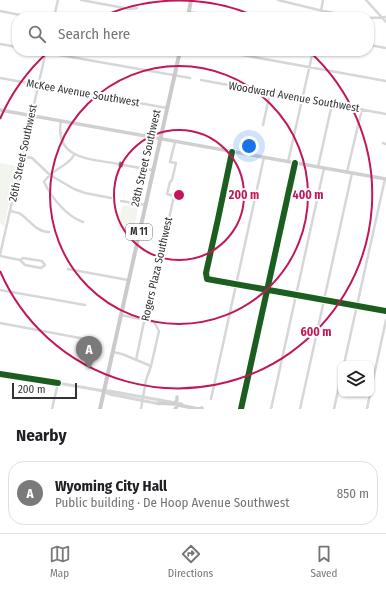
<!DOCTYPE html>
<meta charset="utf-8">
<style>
body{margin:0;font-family:"Fira Sans Condensed",sans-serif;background:#f2f2f2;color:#202124}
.controls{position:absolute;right:12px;bottom:12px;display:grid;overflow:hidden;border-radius:8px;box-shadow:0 1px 3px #0004}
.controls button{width:36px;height:36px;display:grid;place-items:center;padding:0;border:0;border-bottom:1px solid #e0e0e0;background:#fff;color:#202124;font:20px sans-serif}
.scale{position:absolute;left:12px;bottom:10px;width:65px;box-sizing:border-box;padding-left:4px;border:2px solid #333;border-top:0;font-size:11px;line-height:14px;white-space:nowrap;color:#333;-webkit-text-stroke:3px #fff;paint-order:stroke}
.you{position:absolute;left:249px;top:146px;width:14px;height:14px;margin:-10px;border:3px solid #fff;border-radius:50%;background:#1a73e8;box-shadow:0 0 0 6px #1a73e833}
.badge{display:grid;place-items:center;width:26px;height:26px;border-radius:50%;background:#7a7a7a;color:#fff;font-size:13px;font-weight:700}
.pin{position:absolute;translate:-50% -33px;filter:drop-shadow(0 1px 2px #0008)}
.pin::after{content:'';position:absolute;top:21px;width:14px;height:12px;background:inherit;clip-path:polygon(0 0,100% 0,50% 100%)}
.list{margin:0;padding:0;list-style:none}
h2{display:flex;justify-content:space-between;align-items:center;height:52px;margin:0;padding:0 16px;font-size:17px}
h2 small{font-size:13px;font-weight:400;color:#757577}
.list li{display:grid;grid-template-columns:26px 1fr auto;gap:12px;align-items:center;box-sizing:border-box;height:64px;margin:0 8px 8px;padding:0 8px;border:1px solid #e0e0e0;border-radius:16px}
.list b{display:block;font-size:15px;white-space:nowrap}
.list p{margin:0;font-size:13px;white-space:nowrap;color:#757577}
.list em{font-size:13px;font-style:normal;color:#757577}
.icon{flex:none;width:22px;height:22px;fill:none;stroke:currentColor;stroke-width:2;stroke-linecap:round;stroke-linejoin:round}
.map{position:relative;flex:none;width:386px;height:409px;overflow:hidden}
.search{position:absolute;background:#fff;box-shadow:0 1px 3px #0004;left:12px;right:12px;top:12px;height:44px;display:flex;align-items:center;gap:10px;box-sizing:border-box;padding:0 14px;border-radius:16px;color:#757577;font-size:15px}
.sheet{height:124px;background:#fff}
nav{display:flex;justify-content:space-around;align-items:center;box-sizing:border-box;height:56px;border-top:1px solid #e0e0e0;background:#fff;font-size:11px;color:#757577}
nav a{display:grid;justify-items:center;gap:2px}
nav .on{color:#7a7a7a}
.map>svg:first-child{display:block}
</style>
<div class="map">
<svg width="386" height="409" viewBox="0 0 386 409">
<rect width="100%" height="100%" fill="#fff"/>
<path fill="#f1f5ed" d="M0,163L16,166L4,227L0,223Z
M123,205L138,208L133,234L117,230Z"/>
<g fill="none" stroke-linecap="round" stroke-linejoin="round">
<path stroke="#d7d7d7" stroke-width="2.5" d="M81,0L130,9L137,8
M278,0L323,11L357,17
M366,0L386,22
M0,11L30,17
M321,11L323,0
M189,12L215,17
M54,17L58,0
M321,17L323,11
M369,18L386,17
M0,44L17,47
M369,45L386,48
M37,51L190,78
M220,51L386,81
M0,78L167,108
M201,80L386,114
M61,121C54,160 92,159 119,164
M263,125L270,93
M383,143L386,144
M232,152L218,219L206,273L207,279L386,311
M74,155C68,167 51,169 44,182C52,198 66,216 83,222
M22,156L32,158L50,175L74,189L85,193L111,198
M288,162L313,51
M123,165L152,170
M318,167L332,104
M347,172L362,109
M121,201L145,205
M10,211C14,212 19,212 22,215C31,222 37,232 49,232
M0,255L46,51
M0,256L20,260L23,258L42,261L45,265L41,268L25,265L20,260
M68,269L128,280
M0,290L85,305
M121,315L154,322L159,331L151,366
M0,323L85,339
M113,352L122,354L151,366L146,380L141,409
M136,360L144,322L147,320L174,196L167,194L170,182L172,180L176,163L170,162L175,142
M344,364L385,179
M371,389L386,320
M211,399L264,157
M52,409L58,383
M241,409L295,163
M271,409L324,168
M300,409L352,173
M334,409L341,377
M367,409L370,394"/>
<path stroke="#d7d7d7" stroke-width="3" d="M0,374L29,378L104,391H109L182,404
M104,391L109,394L160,404"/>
<path stroke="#d0d0d0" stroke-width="3.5" d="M0,110L386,179
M158,403L174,404L177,400V397
M175,409L178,405L199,409L202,408"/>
<path stroke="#cacaca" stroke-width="4" d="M188,17L191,0
M100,409L180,51"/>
<path stroke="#8d6e63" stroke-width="5" stroke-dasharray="10 5" stroke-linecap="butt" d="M119,164L123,165"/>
<g stroke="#fff" stroke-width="8">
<path id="cycleway" d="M232,152L218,219L206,273L207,279L386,311
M0,374L58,383
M241,409L295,163"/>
</g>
<use href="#cycleway" stroke="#1b5e20" stroke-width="6"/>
</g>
<g fill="none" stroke="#c2185b" stroke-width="2">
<circle cx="179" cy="195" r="65"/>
<circle cx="179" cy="195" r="129"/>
<path d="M0 119A194 194 0 0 1 48 52M103 16A194 194 0 0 1 255 16M310 52A194 194 0 1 1 0 271"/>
</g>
<g text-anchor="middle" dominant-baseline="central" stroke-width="4" stroke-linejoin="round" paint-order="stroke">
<rect fill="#fff" stroke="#707070" stroke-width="1" x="126" y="224" width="26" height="16" rx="3"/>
<g font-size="10" font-weight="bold" fill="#333">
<text x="139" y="232">M 11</text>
</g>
<g font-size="11" fill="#333" stroke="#fff">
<text transform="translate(83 93) rotate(10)">McKee Avenue Southwest</text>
<text transform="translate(294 97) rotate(10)">Woodward Avenue Southwest</text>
<text transform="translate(23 153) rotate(-78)">26th Street Southwest</text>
<text transform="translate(146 158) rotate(-77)">28th Street Southwest</text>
<text transform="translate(157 269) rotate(-77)">Rogers Plaza Southwest</text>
</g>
</g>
<circle cx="179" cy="195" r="6" fill="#c2185b" stroke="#fff" stroke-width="2"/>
<g font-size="12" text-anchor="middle" font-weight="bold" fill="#c2185b" stroke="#fff" stroke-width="4" stroke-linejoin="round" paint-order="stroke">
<text x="244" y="199">200 m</text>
<text x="308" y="199">400 m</text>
<text x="316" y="336">600 m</text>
</g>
</svg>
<div class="controls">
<button><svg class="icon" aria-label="layers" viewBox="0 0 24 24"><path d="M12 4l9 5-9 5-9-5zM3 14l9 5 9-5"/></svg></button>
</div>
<div class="scale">200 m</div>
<div class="you"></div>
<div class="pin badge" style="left:89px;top:369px">A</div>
<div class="search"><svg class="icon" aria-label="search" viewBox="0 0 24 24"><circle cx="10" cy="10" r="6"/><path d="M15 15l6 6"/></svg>Search here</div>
</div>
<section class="sheet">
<h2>Nearby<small></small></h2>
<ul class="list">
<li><span class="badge">A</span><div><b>Wyoming City Hall</b><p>Public building · De Hoop Avenue Southwest</p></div><em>850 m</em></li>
</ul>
</section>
<nav>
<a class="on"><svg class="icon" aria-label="map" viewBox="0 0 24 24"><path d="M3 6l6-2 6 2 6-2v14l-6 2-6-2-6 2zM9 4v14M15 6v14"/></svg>Map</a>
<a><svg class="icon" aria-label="directions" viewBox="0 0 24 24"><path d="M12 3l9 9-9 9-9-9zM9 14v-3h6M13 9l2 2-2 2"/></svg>Directions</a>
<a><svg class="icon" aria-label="saved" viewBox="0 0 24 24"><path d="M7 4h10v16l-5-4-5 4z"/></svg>Saved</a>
</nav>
